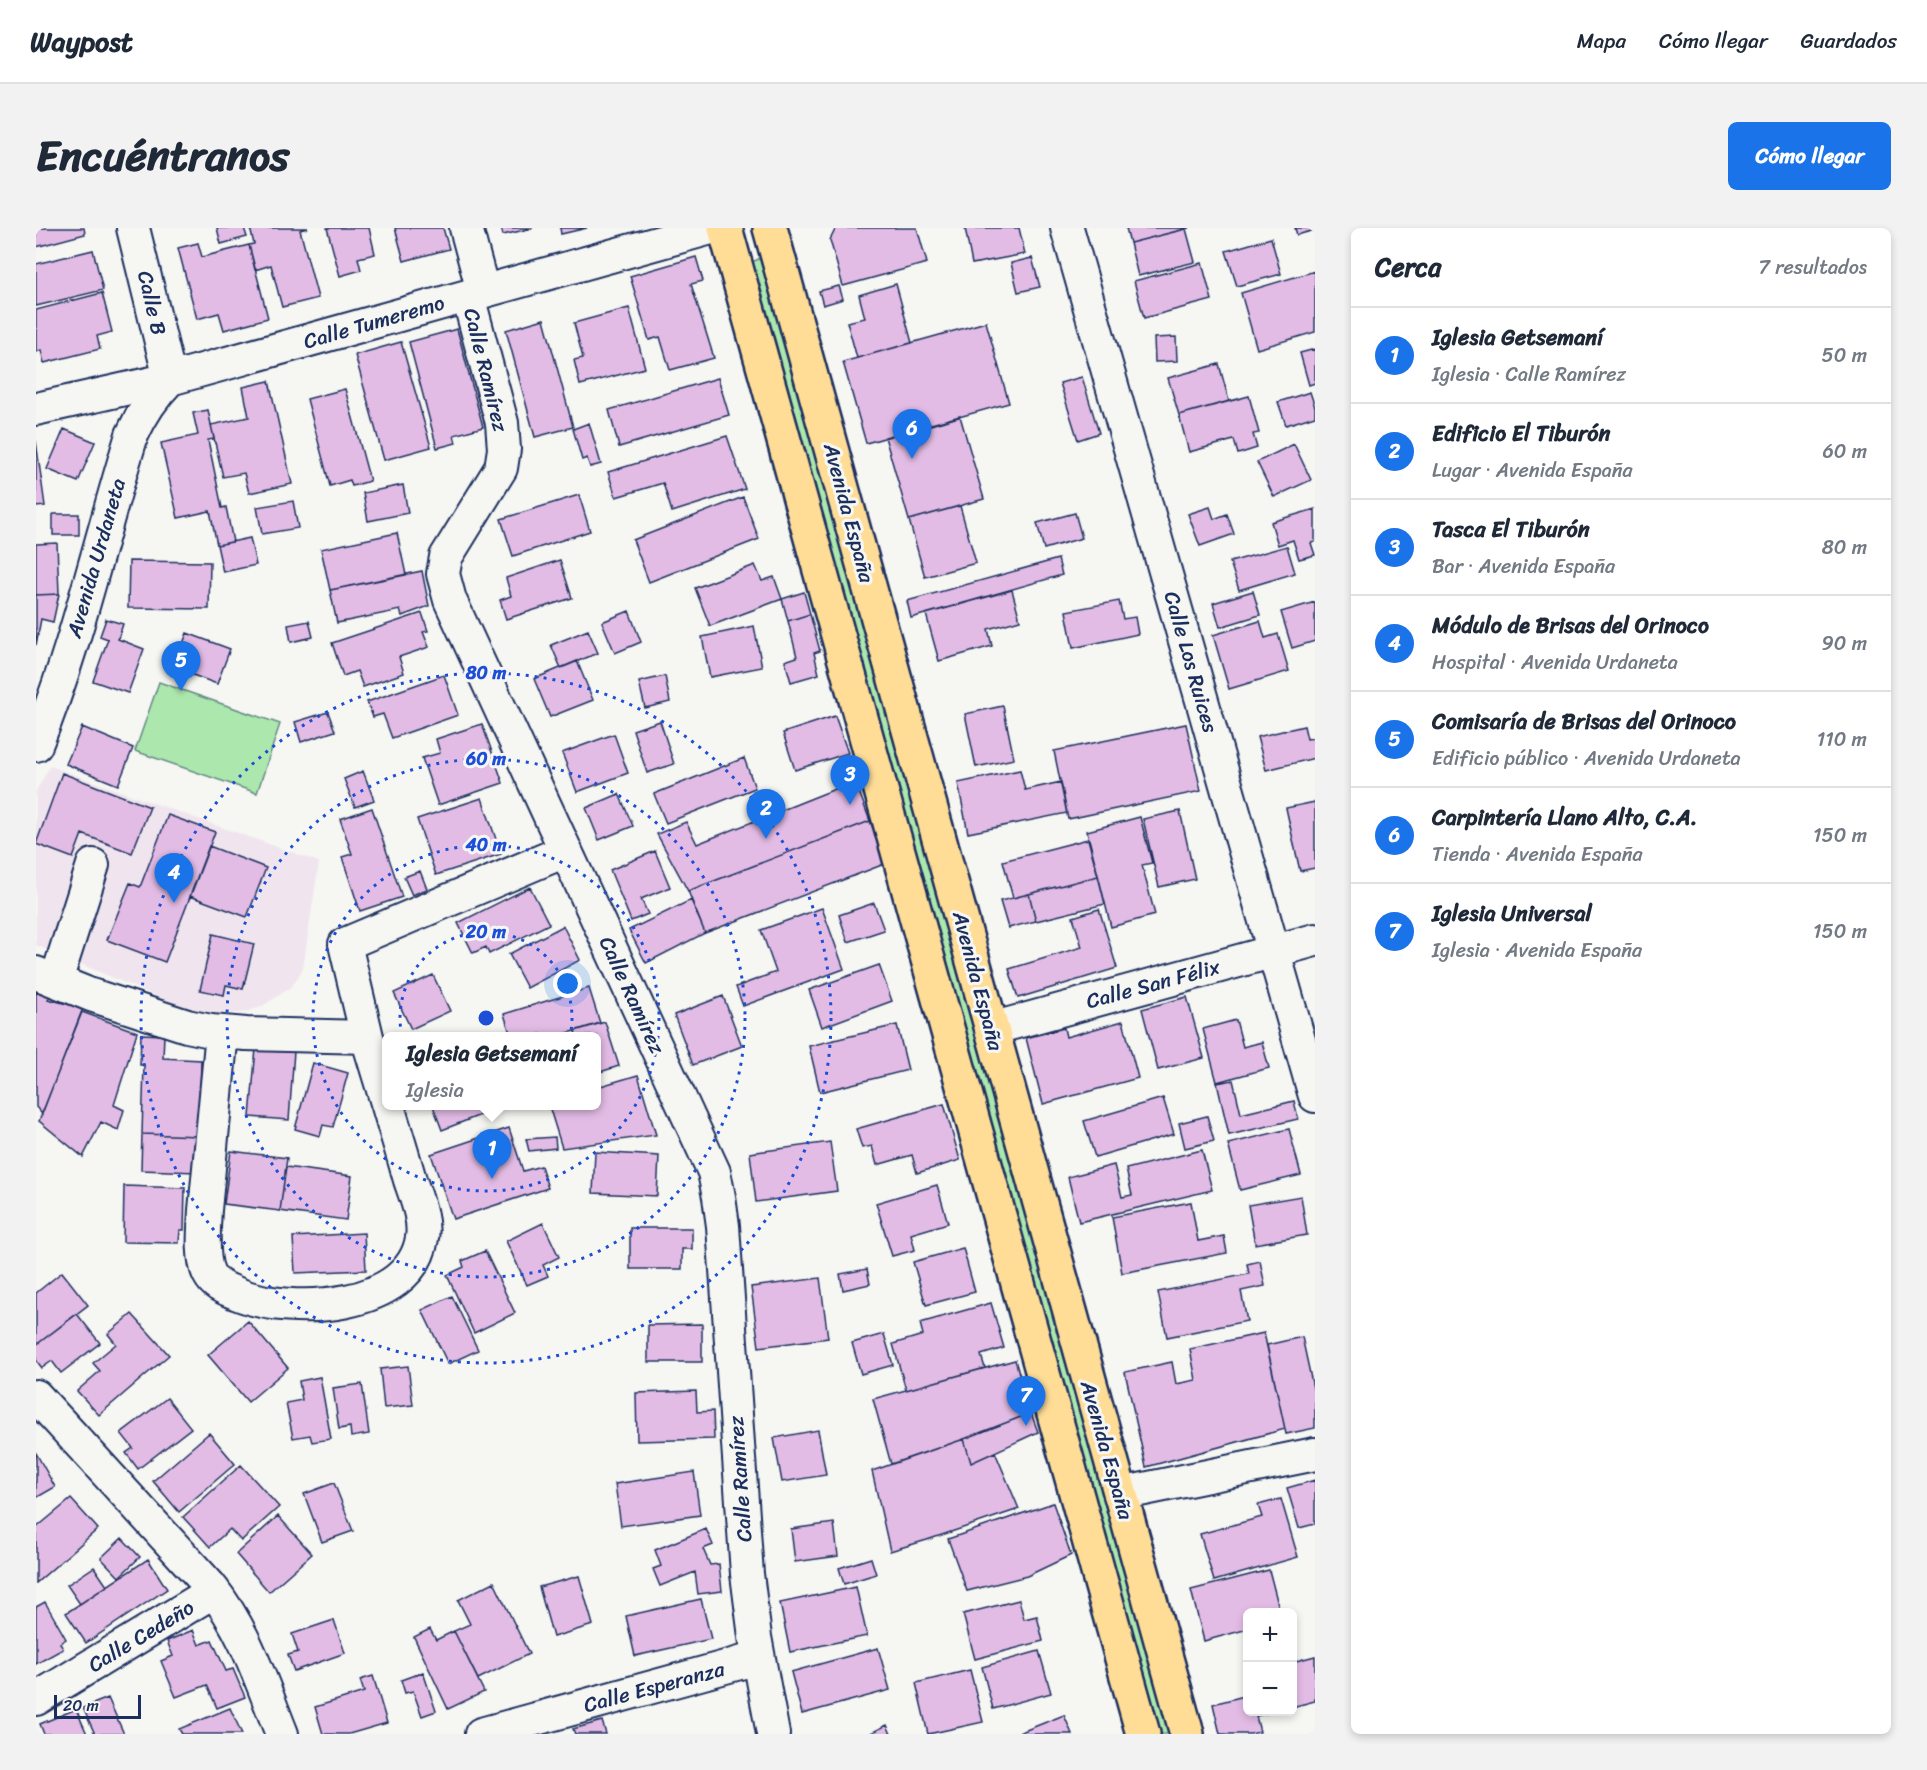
<!DOCTYPE html>
<html lang="es">
<meta charset="utf-8">
<style>
body{margin:0;font-family:Sriracha,sans-serif;background:#f2f2f3;color:#1f2937}
.controls{position:absolute;right:18px;bottom:18px;display:grid;overflow:hidden;border-radius:9px;box-shadow:0 3px 9px #0003}
.controls button{width:54px;height:54px;display:grid;place-items:center;padding:0;border:0;border-bottom:2px solid #e0e1e3;background:#fff;color:#1f2937;font:30px sans-serif}
.scale{position:absolute;left:18px;bottom:15px;width:87px;box-sizing:border-box;padding-left:6px;border:3px solid #1b2f5e;border-top:0;font-size:16px;line-height:21px;white-space:nowrap;color:#1b2f5e;-webkit-text-stroke:4px #f6f6f2;paint-order:stroke}
.you{position:absolute;left:532px;top:756px;width:21px;height:21px;margin:-15px;border:4px solid #fff;border-radius:50%;background:#1a73e8;box-shadow:0 0 0 9px #1a73e833}
.badge{display:grid;place-items:center;width:39px;height:39px;border-radius:50%;background:#1a73e8;color:#fff;font-size:20px;font-weight:700}
.pin{position:absolute;translate:-50% -50px;filter:drop-shadow(0 2px 3px #0008)}
.pin::after{content:'';position:absolute;top:32px;width:21px;height:18px;background:inherit;clip-path:polygon(0 0,100% 0,50% 100%)}
.popup{position:absolute;left:346px;top:804px;width:219px;height:78px;box-sizing:border-box;display:grid;place-content:center;border-radius:9px;background:#fff;filter:drop-shadow(0 2px 4px #0005);font-size:20px;white-space:nowrap;color:#747a83}
.popup b{font-size:22px;color:#1f2937}
.popup::after{content:'';position:absolute;left:50%;top:100%;margin-left:-12px;border:12px solid transparent;border-top-color:#fff}
.list{margin:0;padding:0;list-style:none}
h2{display:flex;justify-content:space-between;align-items:center;height:78px;margin:0;padding:0 24px;font-size:26px}
h2 small{font-size:20px;font-weight:400;color:#747a83}
.list li{display:grid;grid-template-columns:39px 1fr auto;gap:18px;align-items:center;box-sizing:border-box;height:96px;padding:0 24px;border-top:2px solid #e0e1e3}
.list b{display:block;font-size:22px;white-space:nowrap}
.list p{margin:0;font-size:20px;white-space:nowrap;color:#747a83}
.list em{font-size:20px;font-style:normal;color:#747a83}
.map{position:relative;flex:none;width:1279px;height:1506px;overflow:hidden;border-radius:9px}
header{display:flex;align-items:center;gap:36px;box-sizing:border-box;height:84px;padding:0 30px;background:#fff;border-bottom:2px solid #e0e1e3}
header strong{font-size:28px}
nav{display:flex;gap:33px;margin-inline-start:auto;font-size:21px}
.intro{display:flex;align-items:center;justify-content:space-between;box-sizing:border-box;height:144px;padding:0 36px}
h1{margin:0;font-size:42px}
.button{padding:15px 27px;border-radius:9px;background:#1a73e8;color:#fff;font-size:21px;font-weight:700}
main{display:flex;gap:36px;padding:0 36px}
aside{flex:1;background:#fff;border-radius:9px;box-shadow:0 3px 9px #0003}
.map>svg:first-child{display:block}
</style>
<header>
<strong>Waypost</strong>
<nav><a>Mapa</a><a>Cómo llegar</a><a>Guardados</a></nav>
</header>
<div class="intro"><h1>Encuéntranos</h1><a class="button">Cómo llegar</a></div>
<main>
<div class="map">
<svg width="1279" height="1506" viewBox="0 0 1279 1506">
<rect width="100%" height="100%" fill="#f6f6f2"/>
<filter id="ink" filterUnits="userSpaceOnUse"><feTurbulence type="fractalNoise" baseFrequency=".0167" numOctaves="2"/><feDisplacementMap in="SourceGraphic" scale="12" xChannelSelector="R" yChannelSelector="G"/><feConvolveMatrix kernelMatrix="1 2 1 2 8 2 1 2 1" color-interpolation-filters="sRGB"/></filter>
<g filter="url(#ink)">
<path fill="#f0e5ee" d="M14,538L283,634L267,740L261,751L254,760L225,779L205,785H171L150,781L0,717V563Z"/>
<path fill="#ace7ad" stroke="#648b86" stroke-width="1.5" d="M723,31L728,33L1138,1506H1120L714,37L718,33Z
M123,454L244,496L221,565L99,523Z"/>
<path fill="#e3bce5" stroke="#1b2f5e" stroke-width="1.5" d="M0,0H48L49,6L0,19Z
M181,0H208L211,9L185,16Z
M214,0H272L264,2L282,70L246,79L235,37L219,42L213,17L218,16Z
M291,0H333L339,26L322,30L325,42L304,48Z
M359,0H407L413,21L368,33Z
M465,0H497L467,7Z
M524,0H551L525,6Z
M800,0H881L891,35L807,58L794,12Z
M929,0H983L989,26L936,36Z
M1090,0H1153L1094,15Z
M1259,0H1279V2L1261,7Z
M1150,1L1159,34L1102,48L1094,15Z
M1235,10L1245,46L1201,58L1190,23Z
M162,15L166,29L213,17L232,90L188,102L183,85L161,91L142,20Z
M57,22L67,62L0,78V36Z
M660,29L667,53L655,56L678,130L634,142L624,109L613,112L594,48Z
M996,30L1004,59L982,64L975,35Z
M1166,35L1176,72L1108,90L1098,53Z
M1279,43V104L1221,121L1205,65Z
M860,56L876,115L821,130L811,94L829,90L823,67Z
M803,58L807,71L787,77L783,63Z
M66,65L76,104L61,108L64,121L8,135L5,122L0,124V82Z
M593,80L609,140L544,157L538,132L547,130L538,95Z
M508,91L537,199L499,209L470,102Z
M950,94L973,175L830,215L807,134Z
M421,101L447,199L418,207L420,215L401,220L373,114Z
M1140,109L1141,133L1119,134L1118,110Z
M365,114L395,219L348,232L319,127Z
M1279,121V155L1273,157L1264,125Z
M1183,136L1193,173L1143,187L1132,150Z
M1046,149L1063,205L1042,212L1024,155Z
M682,150L693,187L583,219L573,182Z
M233,153L256,256L213,265L208,245L187,249L175,197L213,189L207,159Z
M309,161L334,253L316,258L314,252L294,258L271,171Z
M1274,164L1279,179V188L1250,197L1242,174Z
M1213,168L1223,205L1217,206L1221,220L1202,226L1198,212L1153,224L1143,187Z
M172,182L178,211L172,212L186,280L190,279L197,314L181,317L174,283L142,290L125,215L162,207L157,185Z
M924,188L948,271L873,292L849,209Z
M553,195L565,236L554,239L551,230L546,232L537,201Z
M28,201L59,214L42,254L11,241Z
M691,208L709,261L636,284L627,255L580,269L572,244Z
M0,213L9,278L0,279Z
M1258,216L1275,252L1238,269L1221,234Z
M367,257L372,285L332,293L327,265Z
M543,267L554,303L477,328L465,291Z
M707,269L723,311L613,354L597,312Z
M257,273L262,300L226,306L221,279Z
M924,278L940,335L889,349L873,292Z
M1174,279L1178,291L1191,286L1198,306L1164,318L1152,286Z
M1279,281V314L1275,315L1279,327L1263,331L1257,312L1242,317L1235,294Z
M1039,285L1046,310L1008,321L1001,295Z
M17,286H43V307H17Z
M361,305L370,347L294,362L285,321Z
M214,310L220,337L187,344L181,317Z
M21,315L23,366L0,367V316Z
M1251,318L1259,345L1203,362L1194,334Z
M1022,331L1026,347L875,390L871,373Z
M524,332L536,370L470,391L464,372L475,368L470,350Z
M93,333L174,334L173,381L92,380Z
M719,337L726,353L738,349L746,371L674,398L659,360Z
M386,343L393,378L366,388L364,382L301,395L294,362Z
M976,362L984,392L952,401L956,418L903,433L890,386Z
M1217,363L1224,387L1184,399L1177,375Z
M768,364L774,386L752,393L746,371Z
M23,366L17,394L5,391L0,417V367Z
M1083,373L1087,391L1099,389L1102,406L1037,420L1030,383Z
M1279,374V413L1256,420L1245,384Z
M593,383L605,414L579,425L566,394Z
M386,385L392,403L387,404L393,419L363,429L368,445L327,459L321,443L307,448L296,415Z
M774,386L784,423L778,425L783,446L755,454L749,433L761,429L752,393Z
M70,391L87,396L82,411L108,421L92,465L57,453L72,411L64,408Z
M273,393L277,409L255,414L252,397Z
M1224,393L1229,410L1242,406L1253,443L1193,461L1177,407Z
M718,398L726,439L674,449L666,409Z
M552,402L562,425L525,440L515,417Z
M151,405L194,421L181,456L138,440Z
M541,433L557,472L514,489L498,451Z
M408,447L422,487L356,510L347,486L337,489L331,474Z
M629,448L634,474L609,480L603,454Z
M967,478L978,531L940,539L929,486Z
M292,484L299,503L265,514L259,494Z
M799,488L812,525L759,542L747,505Z
M624,493L638,536L611,545L597,502Z
M446,496L467,555L402,577L386,530L404,525L400,511Z
M1150,496L1165,563L1032,591L1018,523Z
M1268,498L1271,511L1279,510V530L1230,542L1221,509Z
M46,499L97,520L82,557L30,536Z
M578,506L592,545L541,564L526,525Z
M708,530L719,560L630,595L618,566Z
M984,542L989,562L1025,554L1031,585L932,605L922,555Z
M327,543L338,572L319,579L308,551Z
M26,545L114,579L96,625L46,606L37,630L0,616Z
M819,553L834,593L652,663L621,606L650,594L661,616Z
M583,566L597,598L563,612L550,580Z
M446,570L465,626L400,647L381,591Z
M1279,574V640L1264,643L1250,580Z
M336,580L366,669L324,683L306,629L316,626L304,591Z
M1144,583L1159,651L1123,659L1107,591Z
M132,587L179,604L129,734L71,712L94,655L104,659Z
M1104,589L1116,635L1106,637L1119,687L1075,699L1051,603Z
M834,593L851,635L669,705L652,663Z
M1052,611L1062,648L977,670L967,633Z
M173,618L230,640L211,689L154,668Z
M619,623L634,659L605,671L612,686L595,693L574,642Z
M384,643L391,661L376,667L368,649Z
M1062,648L1069,676L1000,693L993,666Z
M494,659L513,696L453,726L450,719L437,725L422,695Z
M993,666L1000,693L972,700L964,673Z
M655,672L669,705L610,735L593,702Z
M838,675L848,702L812,714L803,687Z
M786,680L808,741L707,778L700,759L740,744L725,702Z
M1063,681L1081,740L982,770L973,741L1046,719L1037,689Z
M527,698L544,732L491,760L473,726Z
M177,706L218,716L207,761L190,757L188,767L164,762Z
M843,737L856,773L786,799L773,762Z
M397,747L414,783L375,801L358,765Z
M553,760L564,795L522,808H506L505,806L496,808H475L468,786Z
M0,764L15,768L12,771L47,780L6,886L0,879Z
M687,768L706,818L657,837L638,787Z
M1151,769L1168,830L1122,842L1106,781Z
M46,784L101,804L78,877L88,882L82,902L65,894L47,929L3,893Z
M1200,792L1207,819L1226,814L1233,840L1181,854L1167,801Z
M1087,793L1102,850L1007,876L990,810L1028,800L1030,809Z
M569,794L583,838L561,845V808H540L539,803Z
M861,797L872,842L784,864L773,818Z
M105,806L128,807L127,830L165,832L163,908L106,906L108,837H104Z
M220,820L258,823L253,892L214,889Z
M277,835L312,845L297,899L287,897L284,908L259,901Z
M602,847L620,907L526,920L513,878H561V859Z
M1197,852L1205,886L1258,873L1262,891L1193,907L1181,855Z
M1127,870L1138,906L1059,929L1048,893Z
M908,876L924,932L881,945L876,927L841,937L836,918L826,920L820,901Z
M397,878H444L447,886L406,902Z
M1171,888L1178,913L1149,920L1143,895Z
M473,900L487,943L505,938L512,960L417,991L395,926Z
M1253,901L1265,947L1204,962L1192,916Z
M106,906L163,908L161,944L105,942Z
M519,909L520,920L493,923L490,911Z
M794,914L801,963L720,974L714,925Z
M1166,922L1176,962L1043,994L1032,949L1078,937L1086,969L1096,967L1090,941Z
M195,923L251,930L244,983L188,976Z
M559,924L623,928L621,968L557,965Z
M250,939L316,948L310,992L244,983Z
M901,957L912,995L875,1006L879,1022L856,1028L840,975Z
M88,958L149,960L148,1002H144L143,1015L87,1014Z
M1265,968L1271,1007L1219,1016L1212,977Z
M1155,974L1162,1013L1188,1008L1191,1025L1086,1045L1076,989Z
M507,995L523,1029L507,1037L512,1048L491,1057L470,1013Z
M594,1000H656V1021H646V1041H594Z
M328,1005L330,1042L259,1045L257,1009Z
M927,1020L939,1064L890,1077L877,1034Z
M449,1023L479,1085L438,1105L411,1047L428,1039L426,1033Z
M1224,1033L1229,1058L1205,1063L1211,1093L1131,1109L1122,1064L1213,1046L1211,1036Z
M831,1041L834,1056L807,1062L804,1046Z
M26,1044L52,1077L0,1117V1065Z
M784,1050L792,1110L723,1119L715,1059Z
M416,1068L442,1122L412,1136L386,1082Z
M955,1075L968,1120L945,1127L949,1140L870,1162L857,1116L887,1107L884,1095Z
M41,1086L64,1115L25,1145L16,1133L6,1140L0,1132V1117Z
M96,1086L133,1127L63,1187L41,1163L64,1143L57,1135L80,1116L72,1106Z
M212,1093L252,1140L212,1174L172,1127Z
M666,1096V1134H612V1097Z
M1228,1105L1249,1201L1110,1239L1089,1144L1136,1134L1140,1156L1160,1152L1154,1121Z
M848,1106L857,1137L825,1146L816,1115Z
M1266,1109L1279,1169V1200L1250,1206L1231,1117Z
M979,1132L995,1185L928,1211L855,1236L837,1171Z
M372,1138L377,1177L348,1180L344,1141Z
M284,1149L295,1211L276,1214L274,1207L257,1210L250,1175L266,1172L263,1153Z
M326,1156L333,1206L315,1209L314,1199L303,1201L297,1160Z
M660,1163L661,1184L677,1183L678,1211L601,1213L600,1165Z
M131,1170L155,1200L102,1241L90,1225L97,1220L85,1205Z
M995,1185L1002,1204L935,1235L928,1211Z
M782,1202L790,1247L746,1254L738,1210Z
M173,1205L199,1236L143,1284L117,1253Z
M928,1211L935,1235L959,1224L983,1281L891,1312L854,1323L836,1243Z
M0,1225L19,1259L0,1270Z
M205,1237L243,1279L205,1313L194,1301L174,1319L147,1289Z
M658,1244L664,1287L585,1298L579,1256Z
M1279,1252V1296L1263,1300L1251,1260Z
M298,1255L317,1303L286,1314L268,1266Z
M35,1271L62,1301L0,1355V1300Z
M1245,1271L1262,1329L1178,1353L1164,1306L1226,1289L1222,1277Z
M1017,1275L1035,1327L991,1348L931,1363L912,1311Z
M242,1288L276,1326L233,1364L200,1326Z
M798,1295L802,1328L759,1334L755,1301Z
M670,1301L677,1317L667,1321L674,1337L683,1336L686,1363L662,1366L659,1344L624,1358L617,1341L625,1338L619,1322Z
M86,1310L104,1329L83,1349L65,1330Z
M835,1330L840,1346L808,1356L803,1340Z
M112,1331L131,1361L50,1415L30,1385Z
M58,1339L71,1358L44,1376L31,1357Z
M1233,1342L1244,1384H1212V1401L1168,1413L1155,1362Z
M543,1348L557,1397L517,1409L503,1359Z
M458,1354L493,1426L442,1451L418,1403L434,1396L422,1372Z
M820,1359L831,1408L754,1424L744,1375Z
M665,1371L675,1411L599,1428L590,1388Z
M983,1372L988,1391L1001,1388L1007,1413L939,1431L927,1386Z
M9,1374L30,1411L24,1415L27,1421L0,1436V1379Z
M298,1392L309,1425L258,1443L252,1427L262,1424L256,1406Z
M394,1401L400,1412L418,1403L448,1464L412,1481L378,1409Z
M157,1402L163,1417L176,1412L190,1443L197,1441L209,1469L181,1480L171,1457L140,1469L125,1433L137,1428L131,1413Z
M842,1420L854,1462L766,1486L755,1444Z
M1003,1423L1015,1465L957,1481L946,1439Z
M1279,1428V1473L1256,1479V1434Z
M934,1442L947,1494L892,1506L880,1455Z
M387,1444L400,1483L386,1488L377,1463L369,1465L365,1452Z
M337,1448L351,1495L313,1506H287L279,1479L328,1464L324,1452Z
M1212,1467V1484H1238L1220,1488L1224,1504L1214,1506H1184L1177,1476Z
M72,1470L88,1506H59L47,1480Z
M194,1480L206,1506H146L143,1501Z
M40,1481L51,1506H8L4,1496Z
M1028,1487L1036,1506H980Z
M566,1493L570,1506H539L537,1501Z
M851,1497L855,1506H833Z"/>
<g fill="none" stroke-linecap="round" stroke-linejoin="round">
<g stroke="#1b2f5e" stroke-width="36">
<path id="minor" d="M97,0L134,151
M430,0L447,63
M1031,0L1279,868
M432,68L466,195L468,221L465,240L410,329L407,346L414,372L678,944L683,969L687,998L711,1346L719,1409L737,1506
M0,181L134,151L675,0
M0,517C41,417 64,310 96,207C106,185 117,168 134,151
M0,745L55,767L151,798L175,803L210,806L331,809
M20,753L57,637
M955,801L1279,712
M186,804L169,982C168,1000 165,1031 173,1046C179,1058 191,1061 202,1066C255,1088 375,1082 386,1010C389,991 380,970 374,952C367,927 359,902 352,878
M351,875L331,809L309,716L529,623
M0,1168L174,1358C210,1403 225,1454 246,1506
M1084,1266L1279,1226
M0,1471L178,1363
M445,1506L722,1430"/>
</g>
<g stroke="#1b2f5e" stroke-width="38">
<path id="major" d="M689,0L1107,1506
M734,0L1151,1506"/>
</g>
<use href="#minor" stroke="#f6f6f2" stroke-width="32"/>
<use href="#major" stroke="#ffdd96" stroke-width="33"/>
</g>
</g>
<g fill="none" stroke="#1d4ed8" stroke-width="3" stroke-dasharray="3 6">
<circle cx="450" cy="790" r="86"/>
<circle cx="450" cy="790" r="173"/>
<circle cx="450" cy="790" r="259"/>
<circle cx="450" cy="790" r="345"/>
</g>
<g text-anchor="middle" dominant-baseline="central" stroke-width="6" stroke-linejoin="round" paint-order="stroke">
<g font-size="21" fill="#1b2f5e" stroke="#f6f6f2">
<text transform="translate(116 75) rotate(77)">Calle B</text>
<text transform="translate(338 94) rotate(-16)">Calle Tumeremo</text>
<text transform="translate(450 142) rotate(76)">Calle Ramírez</text>
<text transform="translate(813 285) rotate(75)">Avenida España</text>
<text transform="translate(60 330) rotate(-74)">Avenida Urdaneta</text>
<text transform="translate(1155 434) rotate(74)">Calle Los Ruices</text>
<text transform="translate(942 753) rotate(75)">Avenida España</text>
<text transform="translate(1117 756) rotate(-15)">Calle San Félix</text>
<text transform="translate(596 767) rotate(65)">Calle Ramírez</text>
<text transform="translate(1071 1222) rotate(74)">Avenida España</text>
<text transform="translate(704 1251) rotate(-94)">Calle Ramírez</text>
<text transform="translate(105 1408) rotate(-31)">Calle Cedeño</text>
<text transform="translate(618 1459) rotate(-15)">Calle Esperanza</text>
</g>
</g>
<circle cx="450" cy="790" r="9" fill="#1d4ed8" stroke="#f6f6f2" stroke-width="3"/>
<g font-size="18" text-anchor="middle" font-weight="bold" fill="#1d4ed8" stroke="#f6f6f2" stroke-width="6" stroke-linejoin="round" paint-order="stroke">
<text x="450" y="451">80 m</text>
<text x="450" y="537">60 m</text>
<text x="450" y="623">40 m</text>
<text x="450" y="710">20 m</text>
</g>
</svg>
<div class="controls">
<button>+</button>
<button>−</button>
</div>
<div class="scale">20 m</div>
<div class="you"></div>
<div class="pin badge" style="left:456px;top:951px">1</div>
<div class="popup"><b>Iglesia Getsemaní</b>Iglesia</div>
<div class="pin badge" style="left:730px;top:611px">2</div>
<div class="pin badge" style="left:814px;top:577px">3</div>
<div class="pin badge" style="left:138px;top:675px">4</div>
<div class="pin badge" style="left:145px;top:463px">5</div>
<div class="pin badge" style="left:876px;top:231px">6</div>
<div class="pin badge" style="left:990px;top:1198px">7</div>
</div>
<aside>
<h2>Cerca<small>7 resultados</small></h2>
<ul class="list">
<li><span class="badge">1</span><div><b>Iglesia Getsemaní</b><p>Iglesia · Calle Ramírez</p></div><em>50 m</em></li>
<li><span class="badge">2</span><div><b>Edificio El Tiburón</b><p>Lugar · Avenida España</p></div><em>60 m</em></li>
<li><span class="badge">3</span><div><b>Tasca El Tiburón</b><p>Bar · Avenida España</p></div><em>80 m</em></li>
<li><span class="badge">4</span><div><b>Módulo de Brisas del Orinoco</b><p>Hospital · Avenida Urdaneta</p></div><em>90 m</em></li>
<li><span class="badge">5</span><div><b>Comisaría de Brisas del Orinoco</b><p>Edificio público · Avenida Urdaneta</p></div><em>110 m</em></li>
<li><span class="badge">6</span><div><b>Carpintería Llano Alto, C.A.</b><p>Tienda · Avenida España</p></div><em>150 m</em></li>
<li><span class="badge">7</span><div><b>Iglesia Universal</b><p>Iglesia · Avenida España</p></div><em>150 m</em></li>
</ul>
</aside>
</main>
